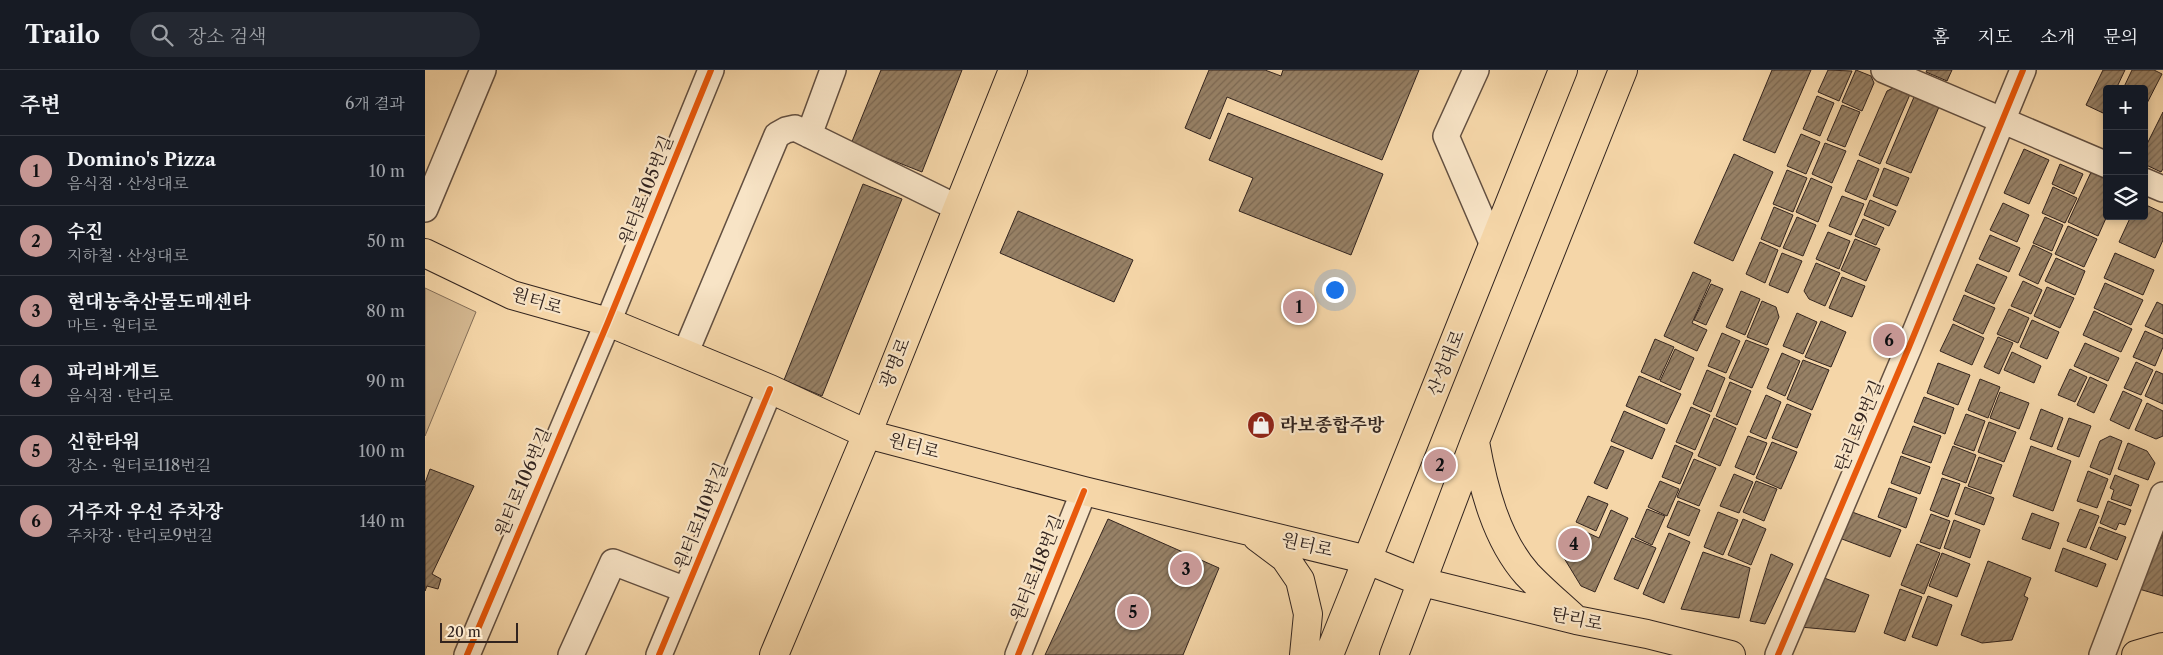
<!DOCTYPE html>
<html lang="ko">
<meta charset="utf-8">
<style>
body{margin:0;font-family:"Libre Caslon Text","Noto Serif KR",serif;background:#242831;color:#f1f3f6}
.controls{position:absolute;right:15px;top:15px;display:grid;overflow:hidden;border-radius:5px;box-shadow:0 2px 8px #0003}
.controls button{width:45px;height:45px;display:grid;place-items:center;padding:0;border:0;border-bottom:1px solid #363941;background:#171b24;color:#f1f3f6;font:25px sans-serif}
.scale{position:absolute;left:15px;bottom:12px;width:78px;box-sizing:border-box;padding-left:5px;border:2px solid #32241f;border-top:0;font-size:14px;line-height:18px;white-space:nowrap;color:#32241f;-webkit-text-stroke:4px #f8e4c6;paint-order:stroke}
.you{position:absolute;left:909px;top:219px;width:18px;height:18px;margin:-12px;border:4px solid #fff;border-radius:50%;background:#1a73e8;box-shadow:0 0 0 8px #1a73e833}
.badge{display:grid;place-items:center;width:32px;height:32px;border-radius:50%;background:#c59692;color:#111;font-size:16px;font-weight:700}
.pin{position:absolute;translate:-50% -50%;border:2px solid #fff;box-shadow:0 1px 5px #0006}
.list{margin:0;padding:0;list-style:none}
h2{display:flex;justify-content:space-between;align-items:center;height:65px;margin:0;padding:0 20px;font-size:21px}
h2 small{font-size:16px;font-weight:400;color:#9ea1a6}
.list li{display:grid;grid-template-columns:32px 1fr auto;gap:15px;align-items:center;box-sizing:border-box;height:70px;padding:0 20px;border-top:1px solid #363941}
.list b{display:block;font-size:19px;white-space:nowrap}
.list p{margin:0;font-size:16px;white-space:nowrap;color:#9ea1a6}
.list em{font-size:16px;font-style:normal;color:#9ea1a6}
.icon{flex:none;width:28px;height:28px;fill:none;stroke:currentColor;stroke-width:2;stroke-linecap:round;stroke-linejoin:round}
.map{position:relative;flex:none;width:1738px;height:585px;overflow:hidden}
header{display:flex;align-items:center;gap:30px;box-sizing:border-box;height:70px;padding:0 25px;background:#171b24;border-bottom:1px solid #363941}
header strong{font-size:24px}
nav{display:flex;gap:28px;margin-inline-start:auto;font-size:18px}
.search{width:350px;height:45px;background:#242831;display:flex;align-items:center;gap:12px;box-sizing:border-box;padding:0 18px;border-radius:28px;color:#9ea1a6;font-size:19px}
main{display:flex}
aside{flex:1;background:#171b24}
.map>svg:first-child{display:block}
</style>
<header>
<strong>Trailo</strong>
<div class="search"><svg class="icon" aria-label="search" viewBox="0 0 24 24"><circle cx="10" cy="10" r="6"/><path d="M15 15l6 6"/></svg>장소 검색</div>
<nav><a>홈</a><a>지도</a><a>소개</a><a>문의</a></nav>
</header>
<main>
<aside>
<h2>주변<small>6개 결과</small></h2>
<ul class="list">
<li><span class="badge">1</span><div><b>Domino's Pizza</b><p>음식점 · 산성대로</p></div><em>10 m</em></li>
<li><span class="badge">2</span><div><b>수진</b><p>지하철 · 산성대로</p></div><em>50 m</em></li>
<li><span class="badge">3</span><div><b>현대농축산물도매센타</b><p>마트 · 원터로</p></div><em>80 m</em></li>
<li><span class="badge">4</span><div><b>파리바게트</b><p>음식점 · 탄리로</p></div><em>90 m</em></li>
<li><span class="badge">5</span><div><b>신한타워</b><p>장소 · 원터로118번길</p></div><em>100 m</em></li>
<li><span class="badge">6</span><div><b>거주자 우선 주차장</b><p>주차장 · 탄리로9번길</p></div><em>140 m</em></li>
</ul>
</aside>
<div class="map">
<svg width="1738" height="585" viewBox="0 0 1738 585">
<defs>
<pattern id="building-hatch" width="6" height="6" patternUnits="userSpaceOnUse" patternTransform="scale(1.25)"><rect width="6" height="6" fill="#978166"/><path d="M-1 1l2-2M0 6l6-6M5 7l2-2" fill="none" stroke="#7c6953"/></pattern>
</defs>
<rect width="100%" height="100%" fill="#f5d6a8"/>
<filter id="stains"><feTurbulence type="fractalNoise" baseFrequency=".004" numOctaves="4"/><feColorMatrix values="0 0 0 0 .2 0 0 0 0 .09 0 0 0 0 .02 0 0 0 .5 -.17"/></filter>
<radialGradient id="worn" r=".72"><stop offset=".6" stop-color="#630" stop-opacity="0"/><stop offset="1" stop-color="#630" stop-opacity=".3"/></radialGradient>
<path fill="#d4b891" stroke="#836e58" d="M0,218L51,242L0,366Z"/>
<path fill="url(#building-hatch)" stroke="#32241f" d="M456,0H537L497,102L426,74Z
M784,0H840L856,6L858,0H994L957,90L802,27L785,69L760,58Z
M1347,0H1386L1350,83L1318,70Z
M1403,0L1427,1L1414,31L1393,22Z
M1431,0L1446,6L1449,13L1437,41L1417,32Z
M1502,0H1527L1522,11L1501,2Z
M1678,0H1700L1691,19H1682V37L1678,43L1661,35Z
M1707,0H1729L1737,4L1719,39V19H1698Z
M1472,16L1486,22L1455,94L1434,85L1462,21Z
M1392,26L1409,33L1395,66L1378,59Z
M1489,27L1514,37L1486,103L1461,93Z
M1417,35L1435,42L1420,77L1402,70Z
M1738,42V99L1736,102L1719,94V80Z
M803,43L958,104L926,185L814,141L828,108L784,90Z
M1376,64L1395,72L1381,104L1362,96Z
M1400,73L1421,81L1407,113L1387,104Z
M1599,79L1624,90L1604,134L1579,123Z
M1309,84L1348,102L1308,191L1269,173Z
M1433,90L1454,99L1441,130L1420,121Z
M1635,94L1658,104L1649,124L1627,114Z
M1459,98L1484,108L1472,136L1448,126Z
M1362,100L1382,108L1368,142L1348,134Z
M1667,100L1682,106V146L1673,166L1643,152Z
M1386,108L1407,117L1393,152L1371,142Z
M438,114L477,129L397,326L359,310Z
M1628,117L1652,128L1640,153L1617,143Z
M1417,126L1439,134L1426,165L1404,156Z
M1445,130L1471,141L1464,156L1439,145Z
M1578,133L1604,145L1592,172L1565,160Z
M1719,134L1738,143V170L1730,188L1694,172L1706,146H1719Z
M1349,137L1368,145L1355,177L1336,169Z
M593,141L708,190L689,232L575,183Z
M1372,147L1391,155L1378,186L1358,178Z
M1620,147L1638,155L1627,181L1608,173Z
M1438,149L1459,158L1451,175L1430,166Z
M1643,156L1672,169L1659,197L1630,184Z
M1403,162L1425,171L1414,199L1391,189Z
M1565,165L1595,178L1584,202L1554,189Z
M1430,169L1455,179L1441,211L1416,200Z
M1335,172L1353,180L1340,213L1321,204Z
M1608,175L1627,184L1613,214L1594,205Z
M1357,183L1377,191L1363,223L1344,215Z
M1690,183L1729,200L1718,225L1679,208Z
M1631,188L1660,201L1650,225L1620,211Z
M1391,193L1415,203L1400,236L1384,229L1379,221Z
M1552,194L1582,207L1569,234L1540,221Z
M1268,202L1286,210L1267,253L1282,260L1272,281L1239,266Z
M1417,207L1440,216L1427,247L1404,238Z
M1598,211L1617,220L1606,244L1586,236Z
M1680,213L1718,230L1706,255L1669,238Z
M1286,214L1298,219L1281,255L1269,250Z
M1622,217L1649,228L1635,258L1609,246Z
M1316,221L1335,229L1320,265L1301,257Z
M1539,225L1570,238L1558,264L1528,250Z
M1337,231L1351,237L1354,247L1342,275L1322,267Z
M1732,232L1738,235V264L1720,256Z
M1584,239L1604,248L1593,273L1572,264Z
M1669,241L1707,259L1696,282L1658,265Z
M1372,243L1392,252L1378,284L1358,276Z
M1607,250L1634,262L1622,289L1595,277Z
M1396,251L1421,262L1406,297L1380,287Z
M1528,254L1559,268L1547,295L1515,281Z
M1720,261L1738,269V277L1730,296L1708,287Z
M1297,263L1315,271L1301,303L1283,296Z
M1573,267L1588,273L1574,304L1559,297Z
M1230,269L1249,277L1234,310L1216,302Z
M1321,270L1344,279L1327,318L1304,308Z
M1660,273L1694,288L1683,311L1649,296Z
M1250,279L1269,288L1255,320L1235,311Z
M1587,282L1616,296L1609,313L1579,300Z
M1357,283L1375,291L1360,326L1342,318Z
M1378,290L1404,300L1387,340L1362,329Z
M1711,292L1728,300L1716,325L1699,318Z
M1513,293L1545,305L1533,335L1502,323Z
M1645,299L1662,307L1650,332L1633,325Z
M1282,300L1300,308L1286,342L1268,334Z
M1731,301L1738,304V334L1720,326Z
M1214,306L1256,324L1242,354L1201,336Z
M1665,307L1682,315L1669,343L1652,335Z
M1555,309L1575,317L1563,348L1543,340Z
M1305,312L1326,321L1312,355L1291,346Z
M1698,321L1717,330L1704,359L1685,350Z
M1575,322L1604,333L1594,359L1565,348Z
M1341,325L1356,332L1341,369L1325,362Z
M1499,327L1529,338L1520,364L1489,352Z
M1722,333L1738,341V366L1731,369L1710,360Z
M1362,334L1386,344L1372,378L1347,368Z
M1266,337L1285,345L1270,380L1251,372Z
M1616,339L1638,348L1627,377L1605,369Z
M1199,341L1240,359L1227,389L1186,371Z
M1541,344L1560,351L1549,381L1529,374Z
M1289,348L1311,358L1295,396L1273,386Z
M1644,348L1666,356L1654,387L1632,379Z
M1564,352L1591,362L1579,392L1553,382Z
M1488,356L1516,366L1506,393L1477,383Z
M1323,366L1342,373L1329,405L1310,397Z
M1685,366L1697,371L1685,405L1665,397L1675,371Z
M1347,372L1372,382L1356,419L1331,408Z
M1703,373L1722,381L1730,393L1723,410L1693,399Z
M1250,375L1268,383L1255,414L1237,407Z
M1186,376L1199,381L1182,419L1169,413Z
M1528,376L1551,385L1541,413L1517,404Z
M1606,376L1646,391L1628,441L1588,426Z
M1476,386L1505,397L1495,424L1466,413Z
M1554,387L1577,395L1566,424L1543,416Z
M1269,389L1291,398L1274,436L1252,427Z
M5,399L49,416L7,504L16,509L13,519L2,516L0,521V413Z
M1663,401L1683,409L1672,438L1652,431Z
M1309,404L1328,412L1314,443L1295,436Z
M1690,405L1714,415L1706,436L1686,429L1689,420L1685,418Z
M1517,408L1535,414L1523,447L1505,440Z
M1235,411L1254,419L1242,446L1223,437Z
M1331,411L1352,419L1339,451L1318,442Z
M1540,417L1569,428L1559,455L1530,444Z
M1464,418L1492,428L1481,458L1453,447Z
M1163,426L1183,434L1171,461L1151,452Z
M1253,431L1275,440L1264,466L1242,457Z
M1683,431L1706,440L1700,455L1694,453L1691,460L1675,453Z
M1222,439L1240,446L1227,475L1210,467Z
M1419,439L1476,460L1465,487L1409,466Z
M1655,439L1674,446L1661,478L1642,471Z
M1186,440L1203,448L1170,522L1156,516L1139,488L1152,458L1174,468Z
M1293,442L1313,450L1298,485L1279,477Z
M1607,443L1634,453L1625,479L1597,469Z
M1506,444L1525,451L1515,479L1495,472Z
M683,449L794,498L758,585H620Z
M1318,449L1341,459L1326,495L1303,485Z
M1529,450L1555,460L1545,488L1519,478Z
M1674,457L1701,467L1692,490L1665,479Z
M1244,463L1265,472L1239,533L1218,524Z
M1738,464V526L1714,519Z
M1207,468L1231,478L1213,519L1189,509Z
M1492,474L1515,483L1499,524L1476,515Z
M1638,478L1681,494L1672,517L1630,501Z
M1278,482L1325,498L1314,548L1256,539Z
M1517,483L1545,494L1532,527L1504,516Z
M1346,484L1368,494L1340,554L1325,551Z
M1563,491L1606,508L1599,526L1603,528L1587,570L1557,573L1536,565Z
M1394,506L1444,525L1430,562L1375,557Z
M1475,519L1497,527L1480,571L1459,563Z
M1503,526L1527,535L1512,576L1487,567Z"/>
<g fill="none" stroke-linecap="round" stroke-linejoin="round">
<g stroke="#635041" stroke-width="28">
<path id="minor" d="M1051,0L1021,66L1068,175
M1459,0L1682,95
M384,65L408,0
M1719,111L1738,119
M0,139L58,0
M260,284L352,65L361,60L370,58L533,138
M42,585L183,252L286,0
M146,585L188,492L261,520
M234,585L345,319
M593,585L659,421
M1353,585L1484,277L1598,0
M1677,585L1738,425"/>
</g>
<g stroke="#32241f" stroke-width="30">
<path id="major" d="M0,183L87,225L183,252L345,319L442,364L659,421L943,490L997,512L1151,550L1222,564L1306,585
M1050,372C1058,417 1071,469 1102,504C1117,520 1134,534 1150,549
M832,467L860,488L875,510L883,544L879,585
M349,585L442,364L588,0
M904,585L1138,0
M969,585L1050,371L1198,0
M1711,585L1738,577"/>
</g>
<use href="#minor" stroke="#f8e4c6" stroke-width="25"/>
<use href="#major" stroke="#f5d6a8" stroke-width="28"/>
<g stroke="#f8e4c6" stroke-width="9">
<path id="cycleway" d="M42,585L183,252L286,0
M234,585L345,319
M593,585L659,421
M1353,585L1484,277L1598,0"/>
</g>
<use href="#cycleway" stroke="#e8590c" stroke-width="6"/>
</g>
<defs>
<g id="shop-disc" transform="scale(1.4375)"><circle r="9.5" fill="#8f2418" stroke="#f8e4c6"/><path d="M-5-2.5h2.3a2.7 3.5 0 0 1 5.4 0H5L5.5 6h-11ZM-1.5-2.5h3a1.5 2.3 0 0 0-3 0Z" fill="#fff"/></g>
</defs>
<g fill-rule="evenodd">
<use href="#shop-disc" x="836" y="355"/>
</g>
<g text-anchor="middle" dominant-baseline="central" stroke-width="4.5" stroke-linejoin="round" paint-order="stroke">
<g font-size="18" fill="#32241f" stroke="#f8e4c6">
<text transform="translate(221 120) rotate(-68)">원터로105번길</text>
<text transform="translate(112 231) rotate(17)">원터로</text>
<text transform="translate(470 293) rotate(-68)">광명로</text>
<text transform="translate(1021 293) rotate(-68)">산성대로</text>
<text transform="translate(1434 356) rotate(-67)">탄리로9번길</text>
<text transform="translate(489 376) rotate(15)">원터로</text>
<text transform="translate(98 412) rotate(-67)">원터로106번길</text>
<text transform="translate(276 446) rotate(-68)">원터로110번길</text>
<text transform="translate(882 475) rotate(13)">원터로</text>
<text transform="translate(612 498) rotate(-68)">원터로118번길</text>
<text transform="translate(1152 549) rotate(12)">탄리로</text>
</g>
<g font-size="18" font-weight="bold" fill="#32241f" stroke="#f8e4c6" text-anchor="start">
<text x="855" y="355">라보종합주방</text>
</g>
</g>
<rect width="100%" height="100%" filter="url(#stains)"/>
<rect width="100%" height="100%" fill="url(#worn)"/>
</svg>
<div class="controls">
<button>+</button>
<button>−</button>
<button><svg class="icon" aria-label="layers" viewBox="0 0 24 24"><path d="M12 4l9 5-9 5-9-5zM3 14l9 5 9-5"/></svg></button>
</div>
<div class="scale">20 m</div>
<div class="you"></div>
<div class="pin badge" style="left:874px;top:237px">1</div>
<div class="pin badge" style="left:1015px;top:395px">2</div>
<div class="pin badge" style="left:761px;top:499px">3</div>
<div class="pin badge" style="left:1149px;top:474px">4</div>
<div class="pin badge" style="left:708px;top:542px">5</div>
<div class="pin badge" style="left:1464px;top:270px">6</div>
</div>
</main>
